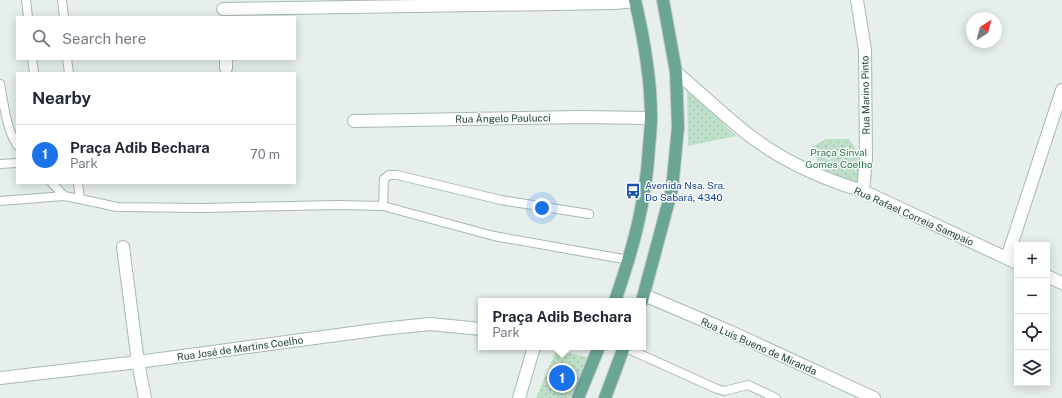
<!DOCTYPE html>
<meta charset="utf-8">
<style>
body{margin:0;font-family:"Public Sans",sans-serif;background:#f2f2f3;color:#1f2937}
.controls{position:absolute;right:12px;bottom:12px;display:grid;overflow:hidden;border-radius:0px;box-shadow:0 2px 10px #0003}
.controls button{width:36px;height:36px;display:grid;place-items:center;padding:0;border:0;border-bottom:1px solid #e0e1e3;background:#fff;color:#1f2937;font:20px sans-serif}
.compass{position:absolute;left:966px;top:12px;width:36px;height:36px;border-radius:50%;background:#fff;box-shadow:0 2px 10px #0003;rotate:36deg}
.you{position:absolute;left:542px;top:208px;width:14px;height:14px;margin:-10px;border:3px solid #fff;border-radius:50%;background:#1a73e8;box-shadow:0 0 0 6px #1a73e833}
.badge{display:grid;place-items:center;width:26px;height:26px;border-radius:50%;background:#1a73e8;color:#fff;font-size:13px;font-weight:700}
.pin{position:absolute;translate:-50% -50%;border:2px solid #fff;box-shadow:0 1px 4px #0006}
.popup{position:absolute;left:478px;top:298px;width:168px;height:52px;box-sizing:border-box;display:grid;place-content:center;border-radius:0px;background:#fff;filter:drop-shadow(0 1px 3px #0005);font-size:13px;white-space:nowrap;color:#747a83}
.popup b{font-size:15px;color:#1f2937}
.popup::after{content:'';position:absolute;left:50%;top:100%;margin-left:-8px;border:8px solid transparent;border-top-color:#fff}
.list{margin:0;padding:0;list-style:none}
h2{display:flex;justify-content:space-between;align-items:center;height:52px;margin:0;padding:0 16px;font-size:17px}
h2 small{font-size:13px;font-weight:400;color:#747a83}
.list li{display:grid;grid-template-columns:26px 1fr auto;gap:12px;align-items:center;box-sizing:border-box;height:60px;padding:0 16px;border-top:1px solid #e0e1e3}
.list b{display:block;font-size:15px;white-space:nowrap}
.list p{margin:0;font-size:13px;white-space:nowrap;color:#747a83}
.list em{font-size:13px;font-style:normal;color:#747a83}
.icon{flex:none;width:22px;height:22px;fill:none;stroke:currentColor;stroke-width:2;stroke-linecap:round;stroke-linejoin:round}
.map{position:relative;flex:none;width:1062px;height:398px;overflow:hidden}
.search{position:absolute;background:#fff;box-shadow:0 2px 10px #0003;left:16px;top:16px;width:280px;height:44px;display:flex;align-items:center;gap:10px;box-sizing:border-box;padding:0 14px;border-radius:0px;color:#747a83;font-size:15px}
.panel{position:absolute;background:#fff;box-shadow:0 2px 10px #0003;left:16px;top:72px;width:280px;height:112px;border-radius:0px}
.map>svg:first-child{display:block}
</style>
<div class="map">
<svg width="1062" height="398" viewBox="0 0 1062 398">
<defs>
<pattern id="park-dots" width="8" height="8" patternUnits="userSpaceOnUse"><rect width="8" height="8" fill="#bfe0c8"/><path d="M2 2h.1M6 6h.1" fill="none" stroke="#a4c1ad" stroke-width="1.8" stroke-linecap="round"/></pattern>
</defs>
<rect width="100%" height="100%" fill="#e6efeb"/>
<path fill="url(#park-dots)" d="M687,88L736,136L688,146Z
M826,139H849L862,158L857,185L821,171L812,147Z
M556,351L588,357L570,398H536Z"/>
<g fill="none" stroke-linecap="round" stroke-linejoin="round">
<g stroke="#a8b8b2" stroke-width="10">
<path id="lane" d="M26,0L28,17
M62,0L64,17
M32,59L34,73
M67,59L69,73
M0,84C4,104 6,128 17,145
M0,164L17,163
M52,183L64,196L80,199L117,207L203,208L338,205L383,206L494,236L629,260
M78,183L80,199
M0,201L64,196
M383,206L384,179L389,175H397L501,200L589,214
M624,347L717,389L724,391L748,385L776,398"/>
</g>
<g stroke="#a8b8b2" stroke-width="14">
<path id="street" d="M857,0L865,50L866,160L863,191
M223,9L615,3L635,1
M226,59V68
M676,72C699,92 722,113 745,132C779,159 823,179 863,191L1017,263
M354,121L580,117L651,118
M123,247L138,362L145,398
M1007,258L1062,90
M1047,276L1062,283
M644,295L731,332L874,398
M0,378L138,362L382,329L430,324L481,329
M519,398L534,347"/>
</g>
<g stroke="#c2cac8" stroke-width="14">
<path id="primary" d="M615,301C633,249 646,202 649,147C650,137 651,127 651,117C651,78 644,39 635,0
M642,301L672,189L678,127L676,72L663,0
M578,398L599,347
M605,398L624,347"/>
</g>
<use href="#lane" stroke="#fff" stroke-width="8"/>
<use href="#street" stroke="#fff" stroke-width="12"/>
<use href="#primary" stroke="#6aa596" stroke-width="12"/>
</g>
<defs>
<g id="bus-bare" transform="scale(1.2)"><path d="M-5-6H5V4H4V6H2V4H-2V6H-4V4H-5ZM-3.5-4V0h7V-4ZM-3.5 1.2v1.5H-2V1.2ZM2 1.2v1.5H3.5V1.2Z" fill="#1a4fb4" stroke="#f7fbf9" stroke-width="2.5" paint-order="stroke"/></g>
</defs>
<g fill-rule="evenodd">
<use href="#bus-bare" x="633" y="191"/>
</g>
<g text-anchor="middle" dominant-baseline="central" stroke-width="3" stroke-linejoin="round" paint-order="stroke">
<g font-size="10" fill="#24423a" stroke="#f7fbf9">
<text transform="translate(865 95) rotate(-91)">Rua Marino Pinto</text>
<text transform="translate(503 118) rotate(-1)">Rua Ângelo Paulucci</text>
<text transform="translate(914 216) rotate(24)">Rua Rafael Correia Sampaio</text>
<text transform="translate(759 346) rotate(24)">Rua Luis Bueno de Miranda</text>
<text transform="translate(240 348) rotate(-8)">Rua José de Martins Coelho</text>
</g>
<g font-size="10" fill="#2d7a4b" stroke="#f7fbf9">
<text x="839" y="152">Praça Sinval<tspan x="839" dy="12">Gomes Coelho</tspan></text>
</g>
<g font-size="10" fill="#164399" stroke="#f7fbf9" text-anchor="start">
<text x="645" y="185">Avenida Nsa. Sra.<tspan x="645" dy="12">Do Sabará, 4340</tspan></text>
</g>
</g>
</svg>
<div class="controls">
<button>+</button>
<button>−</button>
<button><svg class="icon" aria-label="locate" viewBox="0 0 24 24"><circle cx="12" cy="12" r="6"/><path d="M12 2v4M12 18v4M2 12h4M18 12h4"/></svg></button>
<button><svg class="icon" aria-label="layers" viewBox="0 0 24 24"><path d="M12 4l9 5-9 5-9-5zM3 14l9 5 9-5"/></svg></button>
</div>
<svg class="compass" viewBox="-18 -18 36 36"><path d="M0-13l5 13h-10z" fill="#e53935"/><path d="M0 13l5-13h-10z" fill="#747a83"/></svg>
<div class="you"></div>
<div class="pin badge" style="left:562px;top:378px">1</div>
<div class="popup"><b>Praça Adib Bechara</b>Park</div>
<div class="search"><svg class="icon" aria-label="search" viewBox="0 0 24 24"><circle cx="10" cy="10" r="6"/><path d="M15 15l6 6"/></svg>Search here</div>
<section class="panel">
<h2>Nearby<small></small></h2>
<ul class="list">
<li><span class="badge">1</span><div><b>Praça Adib Bechara</b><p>Park</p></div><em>70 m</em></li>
</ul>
</section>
</div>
